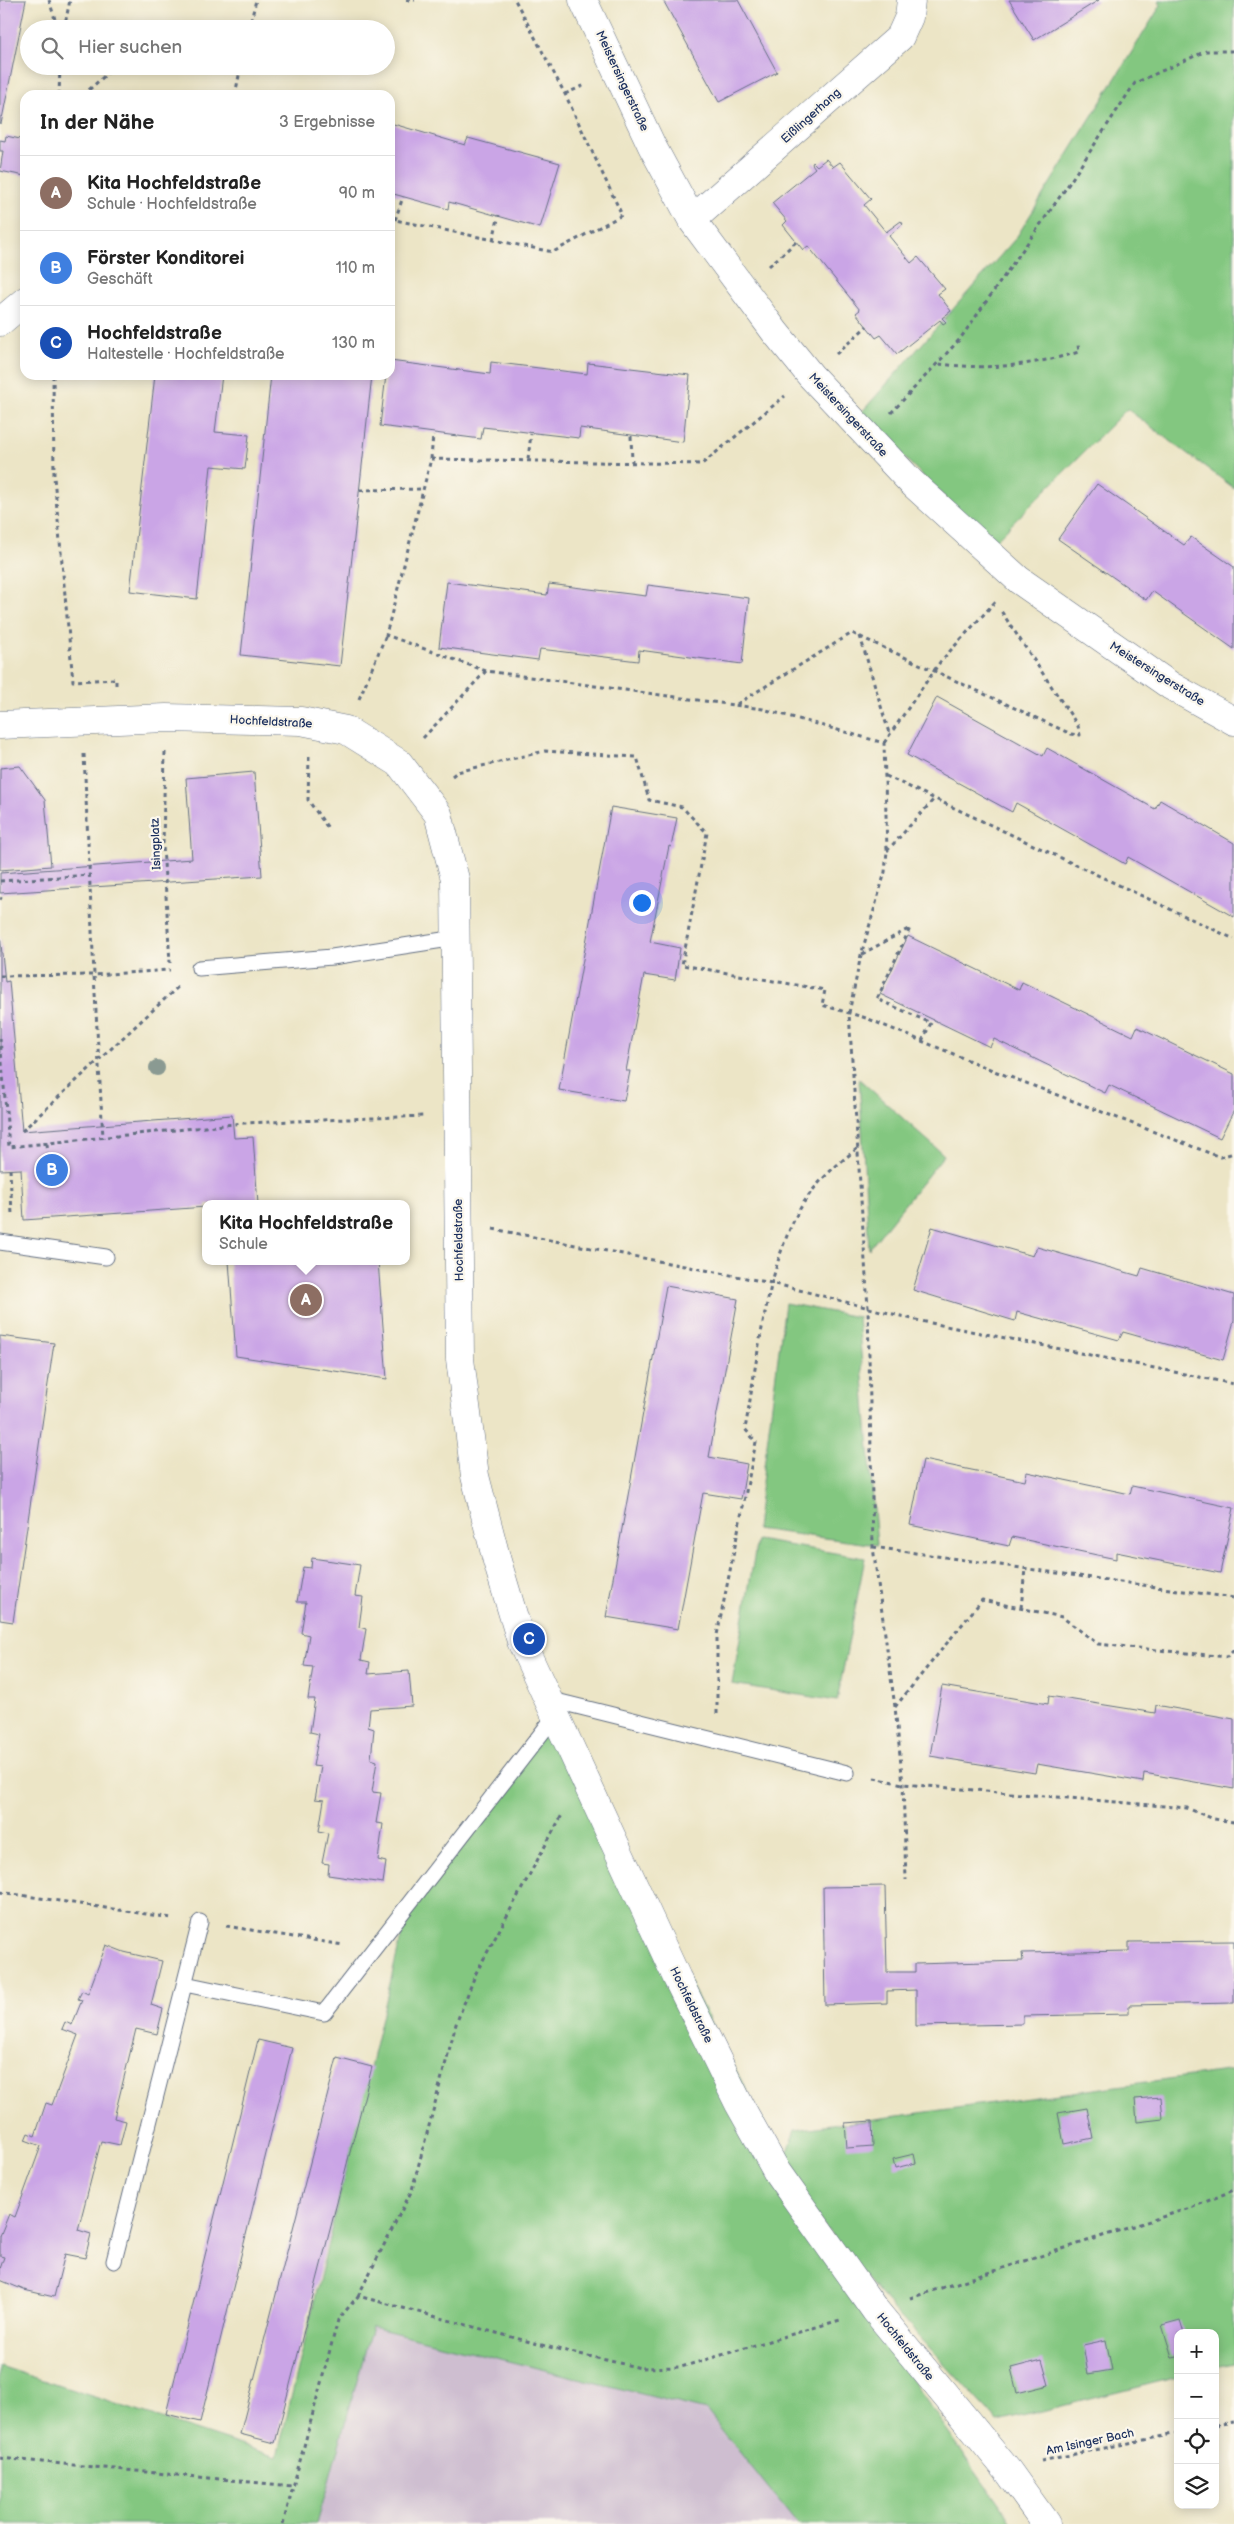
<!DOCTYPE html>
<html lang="de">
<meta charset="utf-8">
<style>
body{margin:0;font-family:"Balsamiq Sans",sans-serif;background:#f2f2f2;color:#222}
.controls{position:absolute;right:15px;bottom:15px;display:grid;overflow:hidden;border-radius:10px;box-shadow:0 2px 12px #0003}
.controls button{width:45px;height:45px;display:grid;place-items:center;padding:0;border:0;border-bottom:1px solid #e0e0e0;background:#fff;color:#222;font:25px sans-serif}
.you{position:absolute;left:641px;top:902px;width:18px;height:18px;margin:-12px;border:4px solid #fff;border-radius:50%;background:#1a73e8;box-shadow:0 0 0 8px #1a73e833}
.badge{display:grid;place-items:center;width:32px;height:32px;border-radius:50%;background:#d93025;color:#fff;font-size:16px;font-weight:700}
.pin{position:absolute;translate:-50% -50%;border:2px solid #fff;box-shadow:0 1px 5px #0006}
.popup{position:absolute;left:202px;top:1200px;width:208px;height:65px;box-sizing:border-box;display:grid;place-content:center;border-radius:10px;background:#fff;filter:drop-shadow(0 1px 4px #0005);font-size:16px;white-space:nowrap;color:#767676}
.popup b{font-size:19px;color:#222}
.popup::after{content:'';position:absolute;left:50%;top:100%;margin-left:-10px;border:10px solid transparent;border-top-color:#fff}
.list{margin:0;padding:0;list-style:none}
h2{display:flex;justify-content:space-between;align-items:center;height:65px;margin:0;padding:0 20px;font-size:21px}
h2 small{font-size:16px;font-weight:400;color:#767676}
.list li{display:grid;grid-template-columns:32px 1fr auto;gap:15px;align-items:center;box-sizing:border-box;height:75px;padding:0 20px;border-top:1px solid #e0e0e0}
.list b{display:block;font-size:19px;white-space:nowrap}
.list p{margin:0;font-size:16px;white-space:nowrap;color:#767676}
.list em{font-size:16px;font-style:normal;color:#767676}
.icon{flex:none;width:28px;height:28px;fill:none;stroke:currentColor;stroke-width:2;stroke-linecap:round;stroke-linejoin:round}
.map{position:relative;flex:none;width:1234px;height:2524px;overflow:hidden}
.search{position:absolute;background:#fff;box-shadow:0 2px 12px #0003;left:20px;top:20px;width:375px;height:55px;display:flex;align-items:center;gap:12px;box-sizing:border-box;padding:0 18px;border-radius:28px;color:#767676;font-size:19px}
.panel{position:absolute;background:#fff;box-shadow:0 2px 12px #0003;left:20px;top:90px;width:375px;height:290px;border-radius:15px}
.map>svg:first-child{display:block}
</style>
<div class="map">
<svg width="1234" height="2524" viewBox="0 0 1234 2524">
<rect width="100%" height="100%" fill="#fbf7ec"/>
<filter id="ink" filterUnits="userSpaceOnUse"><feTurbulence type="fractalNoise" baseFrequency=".02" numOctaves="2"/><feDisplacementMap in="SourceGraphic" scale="10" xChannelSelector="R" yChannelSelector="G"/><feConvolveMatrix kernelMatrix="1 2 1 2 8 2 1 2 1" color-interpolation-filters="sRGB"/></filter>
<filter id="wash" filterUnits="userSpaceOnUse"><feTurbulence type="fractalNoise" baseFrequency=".0096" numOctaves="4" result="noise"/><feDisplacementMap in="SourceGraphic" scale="20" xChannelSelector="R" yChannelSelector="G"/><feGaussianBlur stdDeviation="1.12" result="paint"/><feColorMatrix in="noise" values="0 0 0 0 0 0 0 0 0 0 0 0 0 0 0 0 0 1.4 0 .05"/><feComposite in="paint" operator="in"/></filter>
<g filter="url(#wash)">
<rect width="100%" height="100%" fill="#ece5c6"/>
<path fill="#cebed0" d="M372,2327L706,2410L797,2524H317Z"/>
<path fill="#83c780" stroke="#4f7b6f" d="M1158,0H1234V488L1127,409L992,544L860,414L1016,238L1161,5Z
M859,1079L944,1155L869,1249Z
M785,1303L858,1317L877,1545L756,1529Z
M757,1540L865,1558L837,1701L732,1684Z
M551,1720L862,2309L1013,2524H797L706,2410L372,2327L317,2524H0V2366L277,2457L408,1908Z
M1234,2070V2363L1215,2367V2333H1178V2377L998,2422L879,2293L780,2172L795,2130Z"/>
<g id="blocks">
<path fill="#caa5e6" d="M0,0H26L1,124H0Z
M663,0H738L777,72L719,102Z
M1009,0H1099L1034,40Z
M390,123L465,145L468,138L560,163L540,228L449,202L448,209L390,193Z
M6,136L25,140V176L0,171L3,151H0V140L5,141Z
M826,159L833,167L840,162L871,199L864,205L886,232L901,221L903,224L889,236L911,263L918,257L945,289L938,294L951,311L942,318L946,322L943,324L940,320L897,354L881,335L876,338L856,313L860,310L808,246L803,250L783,225L787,221L772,203L815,168L812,164L813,162L817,166Z
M390,361L490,374L491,362L587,374L588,363L690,375L683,442L580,428L579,438L483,427L481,439L380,426L386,375H390Z
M155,375H222L215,432L249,435L245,469L211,466L197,599L130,591Z
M271,375H372L340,666L241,655Z
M1097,484L1184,545L1191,537L1234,567V649L1152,591L1146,600L1058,539Z
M447,582L547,595L549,584L646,596L648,585L749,598L742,664L639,650L638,661L540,649L538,660L439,647Z
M937,697L1043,756L1047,748L1155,809L1160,800L1234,843V917L1128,857L1125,864L1016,803L1012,812L907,755Z
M20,766L45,800L51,866L0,870V768Z
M254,772L262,876L0,893V873L192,859L186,778Z
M611,807L677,818L671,847L669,846L650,942L680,948L675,980L644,975L626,1071H630L624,1101L559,1090Z
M0,935L5,982L9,981L22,1131L232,1115L234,1138L253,1137L258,1204H206V1207L24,1220L21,1169L0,1170Z
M908,936L1019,990L1022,982L1133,1036L1137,1027L1234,1074V1110L1220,1138L1109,1085L1105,1093L994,1039L990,1047L880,994Z
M932,1227L1033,1256L1037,1247L1139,1276L1142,1268L1234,1295V1321L1223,1360L1123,1332L1119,1340L1017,1312L1015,1321L913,1290Z
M229,1261H378L387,1379L236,1356Z
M666,1286L738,1299L709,1457L747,1464L741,1499L703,1493L678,1629L606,1617Z
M0,1336L54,1343L13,1622L0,1620Z
M923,1460L1025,1481L1027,1472L1130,1494L1132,1486L1234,1508L1220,1573L1116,1552V1559L1012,1537L1009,1546L910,1525Z
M312,1558L360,1565L355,1596L363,1597L359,1627L366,1629L361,1660L370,1662L368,1674L409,1671L412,1706L370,1709L368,1727L374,1729L371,1759L377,1761L372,1792L381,1793L376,1823L383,1824L378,1860L386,1862L383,1883L328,1875L329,1864L322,1863L328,1833L319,1831L324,1800L315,1799L321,1767L313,1766L319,1734L310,1732L315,1699H308L313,1667L304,1666L309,1635L301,1633L306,1602H297L303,1567L311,1568Z
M942,1686L1048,1704L1049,1696L1155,1713L1156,1705L1234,1719V1789L1144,1773L1143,1782L1037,1764L1035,1773L930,1756Z
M885,1886L887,1972H915V1964L1023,1961L1022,1953L1129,1951V1942L1234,1941V2003L1129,2005V2014L1023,2016V2024L916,2026V1990L887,1991V2003L825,2005L823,1887Z
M106,1945L124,1952L162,1961L151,2005L163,2009L157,2034L136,2029L114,2118L126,2121L120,2145L101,2141L78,2230L91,2234L85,2258L65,2254L54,2297L24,2290L0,2280V2269L4,2257L0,2256V2236L9,2214L15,2217L41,2146L25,2140L28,2133L35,2136L46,2103L52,2105L78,2035L62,2029L65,2022L72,2025L82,2000L78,1999L82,1991L88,1994Z
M258,2040L292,2048L200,2422L166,2414Z
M337,2058L372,2067L275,2443L240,2434Z
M1161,2097L1163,2119L1137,2122L1135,2099Z
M1087,2108L1093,2138L1064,2144L1058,2113Z
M872,2121L873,2146L847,2148L845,2123Z
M914,2154L916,2163L895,2168L893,2159Z
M1180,2320L1184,2333H1178V2356L1172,2357L1162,2325Z
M1106,2340L1112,2370L1088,2374L1083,2345Z
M1042,2360L1049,2385L1017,2393L1011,2368Z"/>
</g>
</g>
<g filter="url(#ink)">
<use href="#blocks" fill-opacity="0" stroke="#646f82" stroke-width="1"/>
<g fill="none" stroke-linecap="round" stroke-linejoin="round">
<g stroke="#646f82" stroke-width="17">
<path id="lane" d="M199,968L332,957L456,938
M0,1242L106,1257
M548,1699L847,1773
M185,1984L324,2013L555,1716
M114,2261L200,1922"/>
</g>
<g stroke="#646f82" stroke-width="29">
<path id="street" d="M583,0L652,146L692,220L775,332L811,376L911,482L1019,580L1171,686L1234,721
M692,220L900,37L909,17L911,0
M0,322L25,301
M0,725L166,718L301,721L346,730L399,763L438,814L455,879L460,1359L475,1476L497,1561L521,1641L677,1978L739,2104L777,2172L875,2310L1008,2471L1046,2524"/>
</g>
<path stroke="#646f82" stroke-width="3" stroke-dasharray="4 4" stroke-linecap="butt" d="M49,0L58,29
M406,0H415
M64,29L70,0
M249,29L256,0
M565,94L585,85
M59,95L60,66
M83,95L110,71
M235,95L241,66
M390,219L553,252L622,215L565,94L515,0
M395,220L403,197
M493,240L499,215
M769,266L797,241
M836,354L867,326
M939,364C991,370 1029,366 1079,352L1078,345
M53,375L54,477L73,681L116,679V686
M891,413L960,339L1066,188L1135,83L1206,51H1234
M631,436L632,462
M431,459L433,435
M528,459L531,434
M360,490L424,489
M860,636L889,733
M486,671L386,635L431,459L702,464L785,396
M359,699L386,635
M737,704L852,633L1071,734L1080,735L1078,726L1001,611
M423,738L486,671L763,709L884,743L887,851L885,872L861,955L849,1013L868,1308L873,1547L895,1707L903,1784L906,1880
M884,743L940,662L995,602
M165,752L163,845L170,963
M84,754L94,975L170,970
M309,757L308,800L328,828
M452,776L457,772L545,751L637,757L649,800L682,807L707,833L682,965L825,990L822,1005L866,1018L997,1072L1220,1157L1234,1153
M886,776L1234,939
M887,851L935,798
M0,881L90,875
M0,898L2,899
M862,954L910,928L877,999L931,1023L922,1041
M0,976L94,975L103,1138
M0,1038L9,1147L244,1123L425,1116
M22,1131L180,985
M47,1144L48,1152
M10,1169L12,1215
M493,1229L772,1283L916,1320L1234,1384
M873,1547L1234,1598
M1021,1608L1025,1569
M895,1707L982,1600L1062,1617L1098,1644L1227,1657L1234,1650
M717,1714V1635L756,1442L745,1429C758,1360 767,1252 809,1195C823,1176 840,1162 858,1148
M874,1778L903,1784L1187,1808L1214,1819L1234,1822
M0,1892L172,1918
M226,1926L343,1945
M358,2296L412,2190L456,2024L476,1973L563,1813
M910,2298L1193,2207L1234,2190
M1215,2425L1234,2422
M0,2458L292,2486
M1041,2461L1178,2433
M283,2524L338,2320L358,2296L553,2348L641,2368L681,2367L840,2320"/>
<use href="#lane" stroke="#fff" stroke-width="15"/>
<use href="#street" stroke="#fff" stroke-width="28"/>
</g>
<circle fill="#8a9a92" cx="157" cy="1068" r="8"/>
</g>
<g text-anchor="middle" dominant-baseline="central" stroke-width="4.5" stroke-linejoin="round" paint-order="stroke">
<g font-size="12" fill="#1b2f5e" stroke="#fbf7ec">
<text transform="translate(622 81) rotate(65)">Meistersingerstraße</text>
<text transform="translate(811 116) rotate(-42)">Eißlingerhang</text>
<text transform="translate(848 415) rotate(47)">Meistersingerstraße</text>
<text transform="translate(1157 674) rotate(32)">Meistersingerstraße</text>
<text transform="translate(271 722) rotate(3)">Hochfeldstraße</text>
<text transform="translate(156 844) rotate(-92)">Isingplatz</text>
<text transform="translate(459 1240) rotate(-91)">Hochfeldstraße</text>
<text transform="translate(691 2005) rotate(64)">Hochfeldstraße</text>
<text transform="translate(905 2347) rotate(51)">Hochfeldstraße</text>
<text transform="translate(1090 2442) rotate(-12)">Am Isinger Bach</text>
</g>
</g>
</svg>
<div class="controls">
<button>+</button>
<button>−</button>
<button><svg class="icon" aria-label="locate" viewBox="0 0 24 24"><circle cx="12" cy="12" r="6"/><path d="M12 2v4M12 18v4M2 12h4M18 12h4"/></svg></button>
<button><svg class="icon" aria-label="layers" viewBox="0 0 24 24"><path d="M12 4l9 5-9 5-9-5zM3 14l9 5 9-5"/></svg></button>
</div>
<div class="you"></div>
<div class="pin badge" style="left:306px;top:1300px;background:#8d6e63">A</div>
<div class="popup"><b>Kita Hochfeldstraße</b>Schule</div>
<div class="pin badge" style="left:52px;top:1170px;background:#3f7fe0">B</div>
<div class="pin badge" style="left:529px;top:1639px;background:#1a4fb4">C</div>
<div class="search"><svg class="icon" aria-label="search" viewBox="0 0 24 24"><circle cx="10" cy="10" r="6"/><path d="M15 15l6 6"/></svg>Hier suchen</div>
<section class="panel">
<h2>In der Nähe<small>3 Ergebnisse</small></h2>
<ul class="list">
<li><span class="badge" style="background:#8d6e63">A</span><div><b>Kita Hochfeldstraße</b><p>Schule · Hochfeldstraße</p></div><em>90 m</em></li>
<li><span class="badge" style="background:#3f7fe0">B</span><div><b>Förster Konditorei</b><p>Geschäft</p></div><em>110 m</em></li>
<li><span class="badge" style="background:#1a4fb4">C</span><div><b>Hochfeldstraße</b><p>Haltestelle · Hochfeldstraße</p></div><em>130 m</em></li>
</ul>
</section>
</div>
